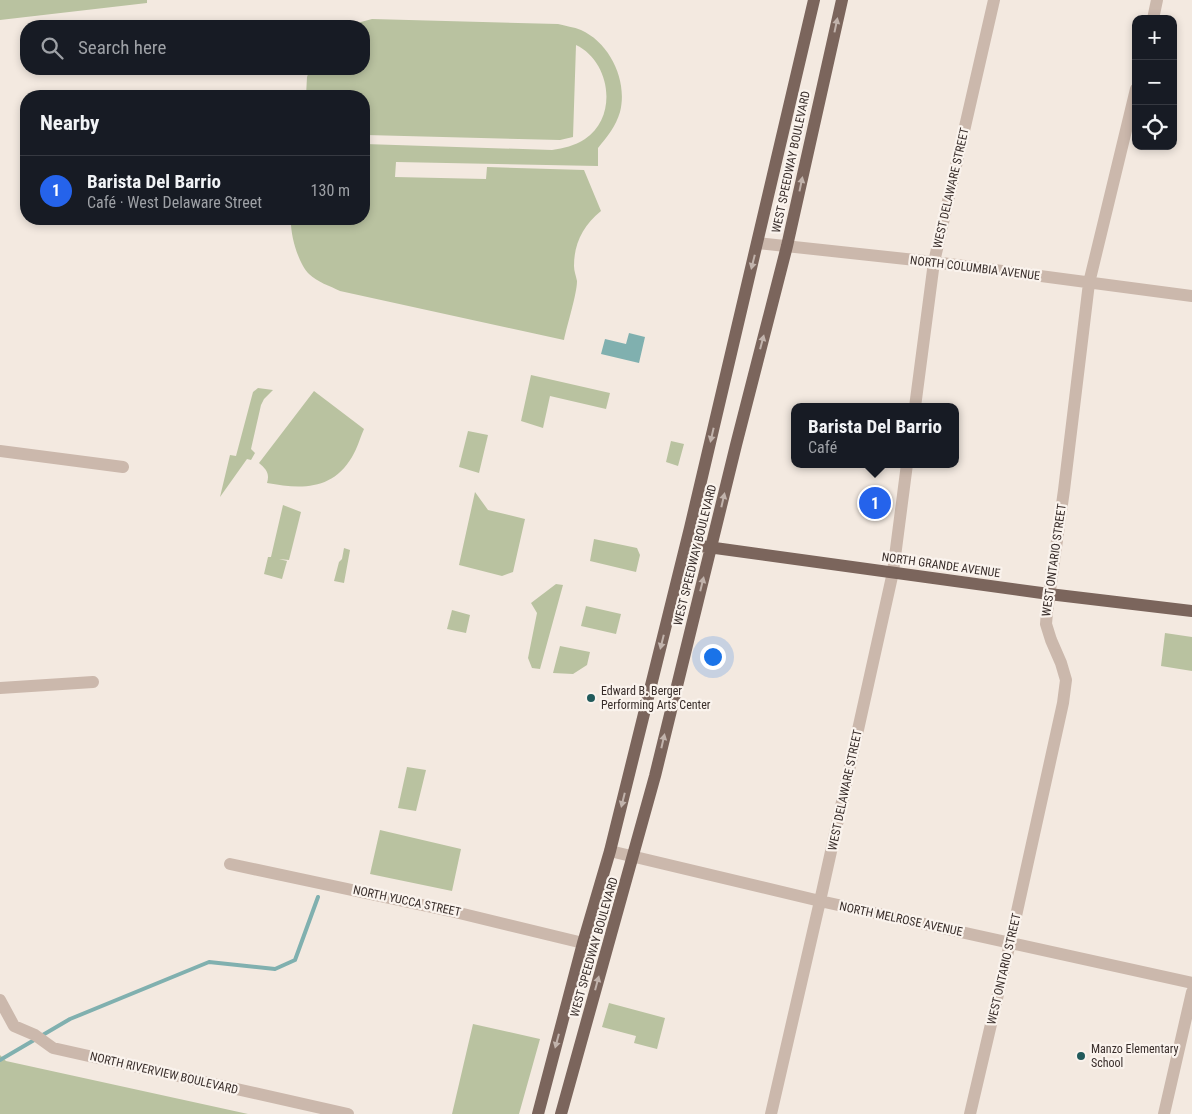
<!DOCTYPE html>
<meta charset="utf-8">
<style>
body{margin:0;font-family:"Roboto Condensed",sans-serif;background:#242831;color:#f1f3f6}
.controls{position:absolute;right:15px;top:15px;display:grid;overflow:hidden;border-radius:10px;box-shadow:0 2px 8px #0003}
.controls button{width:45px;height:45px;display:grid;place-items:center;padding:0;border:0;border-bottom:1px solid #363941;background:#171b24;color:#f1f3f6;font:25px sans-serif}
.you{position:absolute;left:712px;top:656px;width:18px;height:18px;margin:-12px;border:4px solid #fff;border-radius:50%;background:#1a73e8;box-shadow:0 0 0 8px #1a73e833}
.badge{display:grid;place-items:center;width:32px;height:32px;border-radius:50%;background:#2563eb;color:#fff;font-size:16px;font-weight:700}
.pin{position:absolute;translate:-50% -50%;border:2px solid #fff;box-shadow:0 1px 5px #0006}
.popup{position:absolute;left:791px;top:403px;width:168px;height:65px;box-sizing:border-box;display:grid;place-content:center;border-radius:10px;background:#171b24;filter:drop-shadow(0 1px 4px #0005);font-size:16px;white-space:nowrap;color:#9ea1a6}
.popup b{font-size:19px;color:#f1f3f6}
.popup::after{content:'';position:absolute;left:50%;top:100%;margin-left:-10px;border:10px solid transparent;border-top-color:#171b24}
.list{margin:0;padding:0;list-style:none}
h2{display:flex;justify-content:space-between;align-items:center;height:65px;margin:0;padding:0 20px;font-size:21px}
h2 small{font-size:16px;font-weight:400;color:#9ea1a6}
.list li{display:grid;grid-template-columns:32px 1fr auto;gap:15px;align-items:center;box-sizing:border-box;height:70px;padding:0 20px;border-top:1px solid #363941}
.list b{display:block;font-size:19px;white-space:nowrap}
.list p{margin:0;font-size:16px;white-space:nowrap;color:#9ea1a6}
.list em{font-size:16px;font-style:normal;color:#9ea1a6}
.icon{flex:none;width:28px;height:28px;fill:none;stroke:currentColor;stroke-width:2;stroke-linecap:round;stroke-linejoin:round}
.map{position:relative;flex:none;width:1192px;height:1114px;overflow:hidden}
.search{position:absolute;background:#171b24;box-shadow:0 2px 8px #0003;left:20px;top:20px;width:350px;height:55px;display:flex;align-items:center;gap:12px;box-sizing:border-box;padding:0 18px;border-radius:20px;color:#9ea1a6;font-size:19px}
.panel{position:absolute;background:#171b24;box-shadow:0 2px 8px #0003;left:20px;top:90px;width:350px;height:135px;border-radius:20px}
.map>svg:first-child{display:block}
</style>
<div class="map">
<svg width="1192" height="1114" viewBox="0 0 1192 1114">
<rect width="100%" height="100%" fill="#f3e9e0"/>
<path fill="#b9c2a0" fill-rule="evenodd" d="M0,0H147V3L0,20Z
M372,19L558,24C565,26 574,27 581,30C610,43 628,81 620,112C616,126 607,137 598,148V166L396,162L395,177L486,179L487,167L584,170L601,211C583,226 574,243 574,266C574,271 576,276 577,281C577,294 567,325 564,340L340,291C330,286 317,282 309,274C298,263 290,234 291,219H364V96H306L307,77L310,69H364V26H346ZM576,45C610,61 619,116 585,139C574,146 564,148 552,150L365,144L366,135L560,140L573,137Z
M531,375L610,393L606,409L550,396L543,428L521,421Z
M258,388L273,390L264,399L261,405L251,449L255,453L251,460L247,459L220,497L230,455L236,456L253,392Z
M314,391L364,429C360,438 357,449 352,457C332,491 300,489 267,483C270,473 266,469 259,463Z
M468,431L488,435L479,473L459,467Z
M671,441L684,444L678,466L666,462Z
M475,492L488,510L525,519L513,572L502,576L459,565Z
M283,505L301,512L289,560L279,559L287,561L282,579L264,574L268,557H271Z
M594,539L637,548L640,555L636,572L590,561Z
M344,548L350,550L344,583L334,581L339,562L342,559Z
M556,584L563,585L540,669L532,668L528,658L537,613L531,603Z
M586,606L621,614L616,634L581,626Z
M452,610L470,615L466,633L447,629Z
M1165,633L1192,637V671L1161,666Z
M560,646L590,652L587,665L573,674L553,673Z
M407,767L426,770L416,811L398,808Z
M380,830L461,849L452,891L370,874Z
M609,1003L665,1018L657,1049L634,1043L636,1036L602,1027Z
M473,1024L540,1039L519,1114H452Z
M0,1055L6,1061L248,1114H0Z"/>
<path fill="#80b0af" d="M629,333L645,337L639,363L601,354L605,339L626,344Z"/>
<g fill="none" stroke-linecap="round" stroke-linejoin="round">
<path stroke="#80b0af" stroke-width="4" d="M0,1060L70,1019L209,962L275,969L295,960L318,897"/>
<path stroke="#cbb8ac" stroke-width="12" d="M1153,19L1157,0
M758,243L934,262L1192,296
M915,407L934,262L994,0
M0,451L123,467
M0,688L93,682
M610,851L820,901L1192,983
M230,864L455,912L583,943
M0,1000L14,1026L35,1035L53,1048L348,1114
M771,1114L820,901L893,572L907,464
M970,1114L1010,943L1063,703L1066,680L1061,663L1051,640L1046,624L1047,612L1064,490L1089,283L1136,89
M1164,1114L1192,992"/>
<path stroke="#7b655c" stroke-width="12" d="M686,544L1049,594L1192,611
M538,1114L583,943L610,851L690,528L814,0
M561,1114L655,776L736,445L787,246L842,0"/>
</g>
<defs><path id="oneway-solid" d="M-6-.8H1V-3.2L6.5 0L1 3.2V.8H-6Z" transform="scale(1.25)"/></defs>
<g fill="#c1b3ac">
<use href="#oneway-solid" transform="translate(836 25) rotate(-78)"/>
<use href="#oneway-solid" transform="translate(801 184) rotate(-78)"/>
<use href="#oneway-solid" transform="translate(753 262) rotate(104)"/>
<use href="#oneway-solid" transform="translate(762 342) rotate(-75)"/>
<use href="#oneway-solid" transform="translate(712 435) rotate(103)"/>
<use href="#oneway-solid" transform="translate(723 500) rotate(-77)"/>
<use href="#oneway-solid" transform="translate(702 584) rotate(-76)"/>
<use href="#oneway-solid" transform="translate(662 642) rotate(104)"/>
<use href="#oneway-solid" transform="translate(663 741) rotate(-77)"/>
<use href="#oneway-solid" transform="translate(623 800) rotate(104)"/>
<use href="#oneway-solid" transform="translate(597 983) rotate(-75)"/>
<use href="#oneway-solid" transform="translate(557 1041) rotate(105)"/>
</g>
<g fill="#215a5b" stroke="#faf3ed" stroke-width="2">
<circle cx="591" cy="698" r="5"/>
<circle cx="1081" cy="1056" r="5"/>
</g>
<g text-anchor="middle" dominant-baseline="central" stroke-width="4.5" stroke-linejoin="round" paint-order="stroke">
<g font-size="12" fill="#392e2b" stroke="#faf3ed">
<text transform="translate(791 162) rotate(-78)">WEST SPEEDWAY BOULEVARD</text>
<text transform="translate(951 188) rotate(-77)">WEST DELAWARE STREET</text>
<text transform="translate(975 268) rotate(7)">NORTH COLUMBIA AVENUE</text>
<text transform="translate(695 555) rotate(-76)">WEST SPEEDWAY BOULEVARD</text>
<text transform="translate(1054 560) rotate(-82)">WEST ONTARIO STREET</text>
<text transform="translate(941 565) rotate(8)">NORTH GRANDE AVENUE</text>
<text transform="translate(845 790) rotate(-78)">WEST DELAWARE STREET</text>
<text transform="translate(407 901) rotate(12)">NORTH YUCCA STREET</text>
<text transform="translate(901 919) rotate(12)">NORTH MELROSE AVENUE</text>
<text transform="translate(594 947) rotate(-74)">WEST SPEEDWAY BOULEVARD</text>
<text transform="translate(1004 969) rotate(-77)">WEST ONTARIO STREET</text>
<text transform="translate(164 1073) rotate(13)">NORTH RIVERVIEW BOULEVARD</text>
</g>
<g font-size="12" fill="#392e2b" stroke="#faf3ed" text-anchor="start">
<text x="601" y="691">Edward B. Berger<tspan x="601" dy="14">Performing Arts Center</tspan></text>
<text x="1091" y="1049">Manzo Elementary<tspan x="1091" dy="14">School</tspan></text>
</g>
</g>
</svg>
<div class="controls">
<button>+</button>
<button>−</button>
<button><svg class="icon" aria-label="locate" viewBox="0 0 24 24"><circle cx="12" cy="12" r="6"/><path d="M12 2v4M12 18v4M2 12h4M18 12h4"/></svg></button>
</div>
<div class="you"></div>
<div class="pin badge" style="left:875px;top:503px">1</div>
<div class="popup"><b>Barista Del Barrio</b>Café</div>
<div class="search"><svg class="icon" aria-label="search" viewBox="0 0 24 24"><circle cx="10" cy="10" r="6"/><path d="M15 15l6 6"/></svg>Search here</div>
<section class="panel">
<h2>Nearby<small></small></h2>
<ul class="list">
<li><span class="badge">1</span><div><b>Barista Del Barrio</b><p>Café · West Delaware Street</p></div><em>130 m</em></li>
</ul>
</section>
</div>
